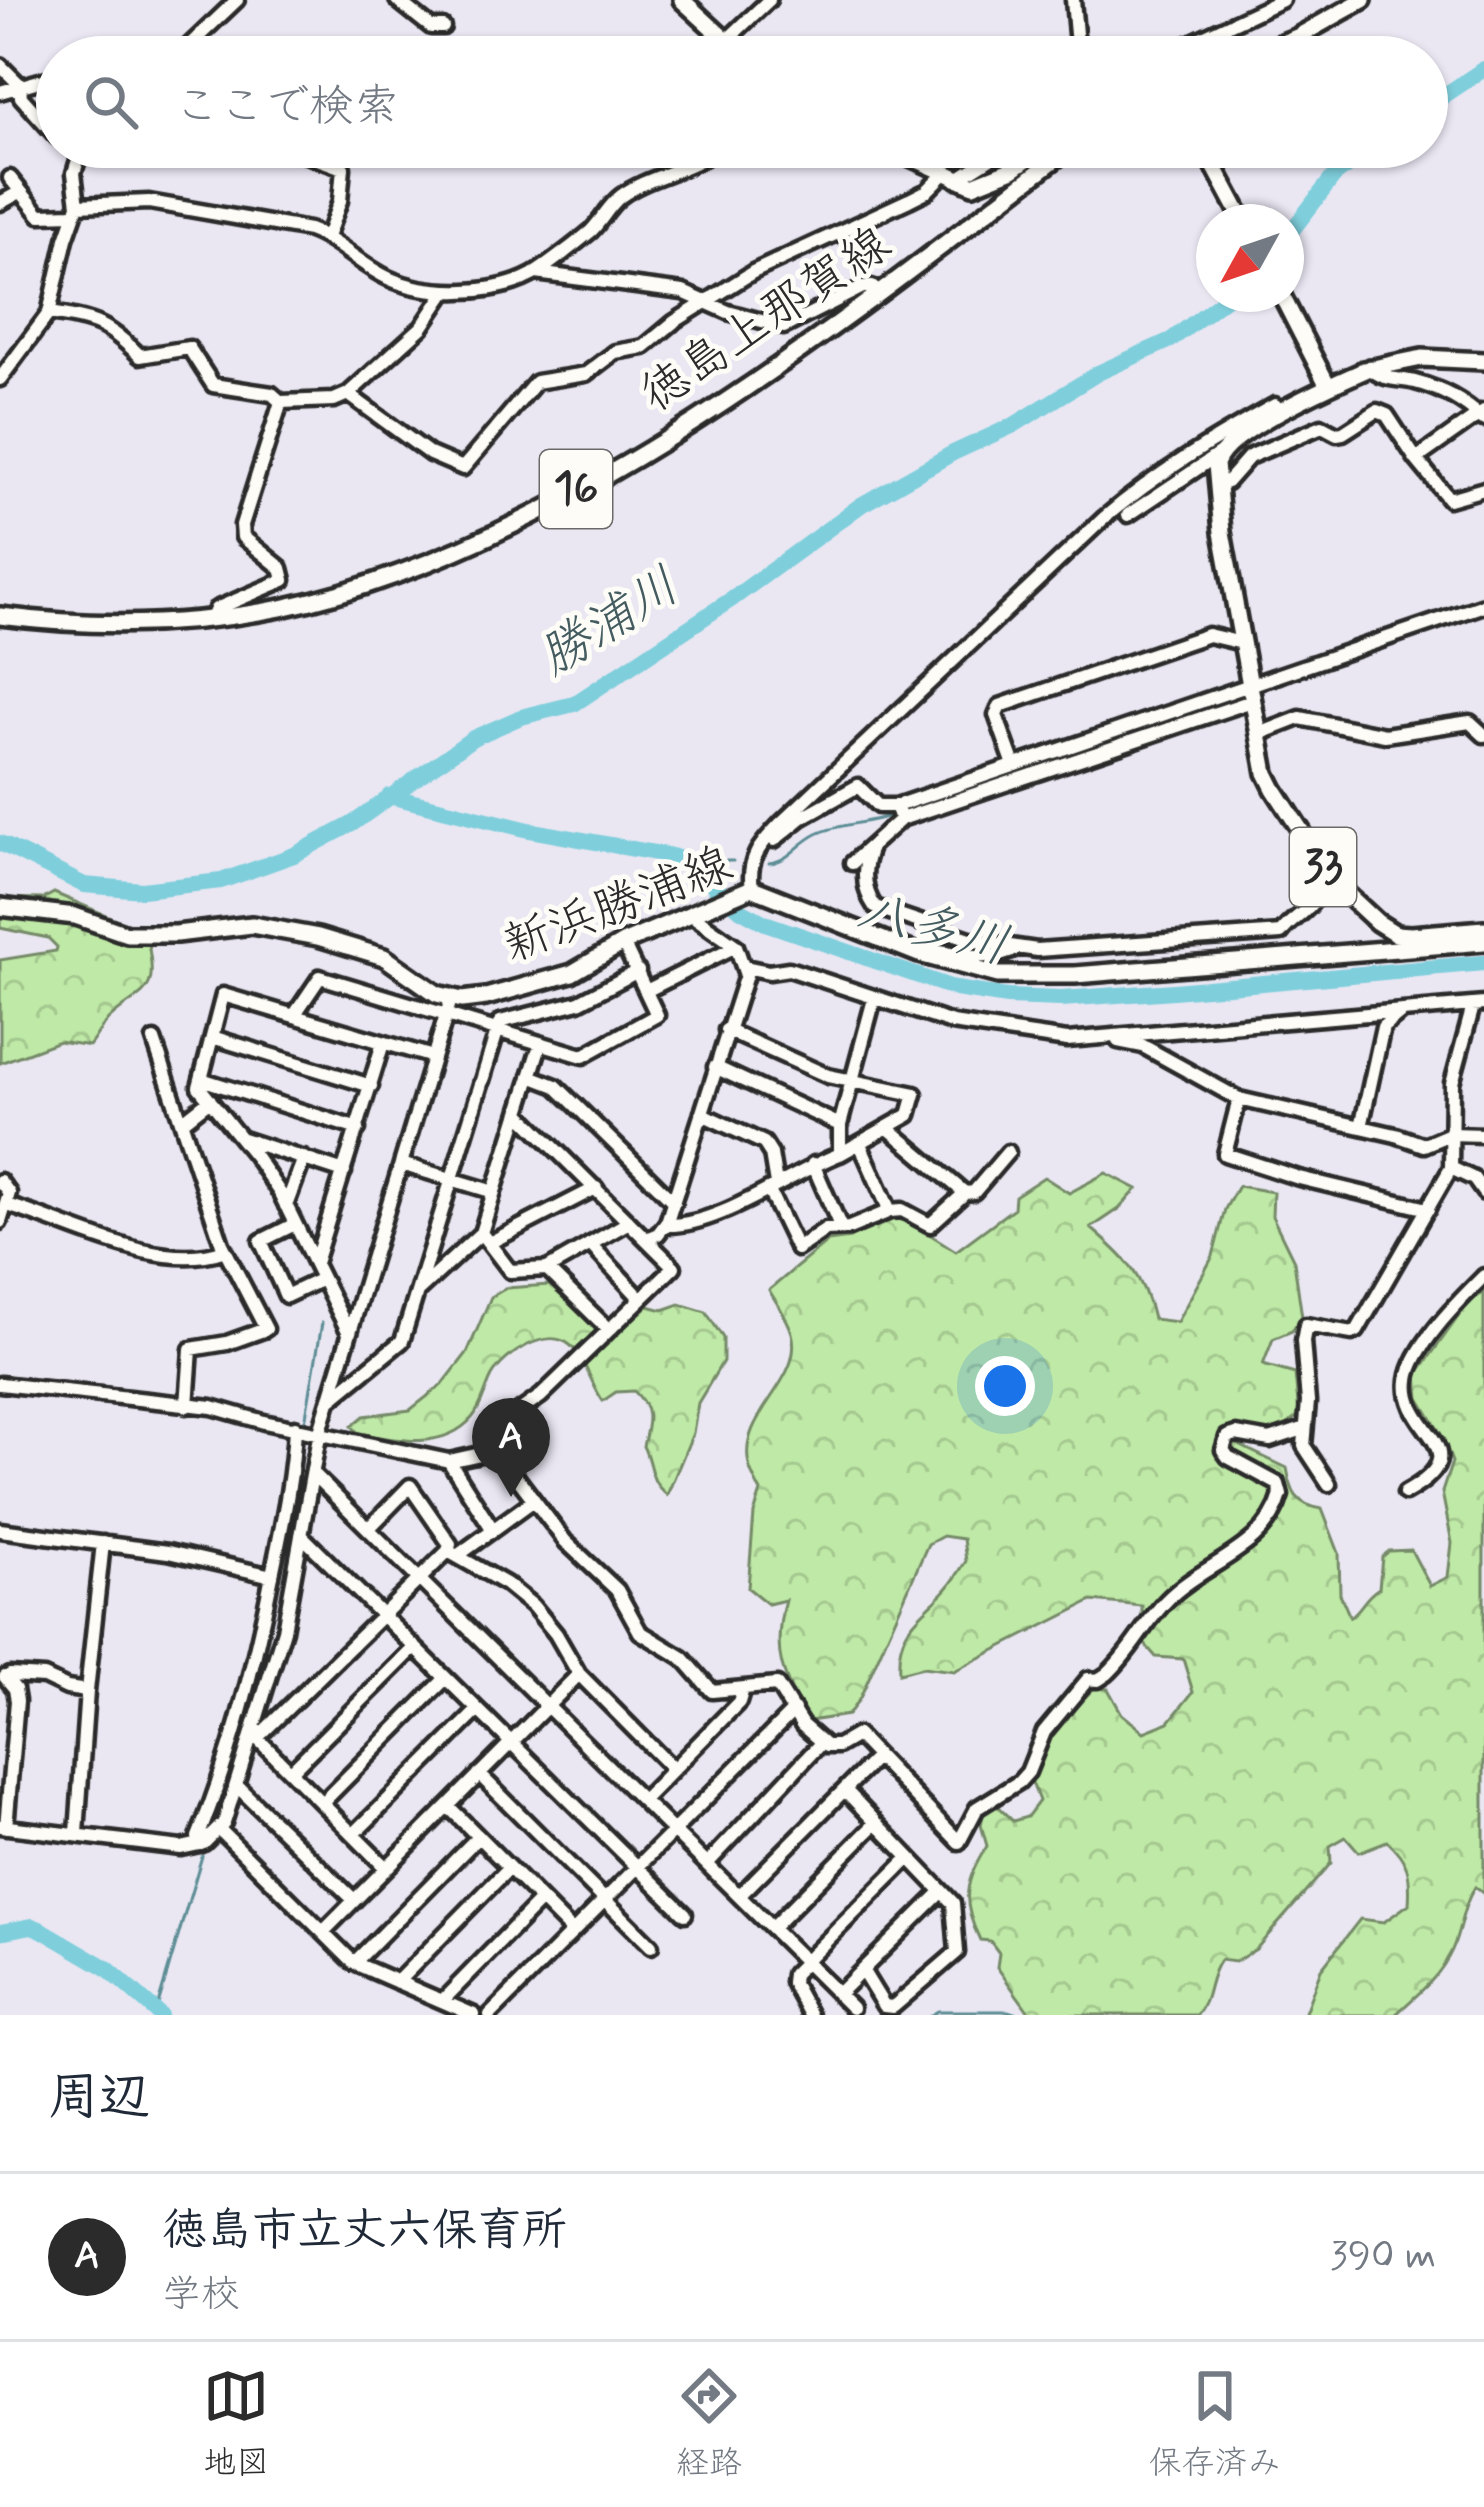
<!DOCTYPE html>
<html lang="ja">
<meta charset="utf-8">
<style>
body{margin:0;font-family:Mynerve,"Klee One",sans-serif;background:#f6f6f7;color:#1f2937}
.compass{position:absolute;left:1196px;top:204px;width:108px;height:108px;border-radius:50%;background:#fff;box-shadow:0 3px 9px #0004;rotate:230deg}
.you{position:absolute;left:1005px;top:1386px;width:42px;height:42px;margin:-30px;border:9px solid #fff;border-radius:50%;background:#1a73e8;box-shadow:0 0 0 18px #1a73e833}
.badge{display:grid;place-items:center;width:78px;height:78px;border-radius:50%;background:#2b2b2b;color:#fff;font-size:39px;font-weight:700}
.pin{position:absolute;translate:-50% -99px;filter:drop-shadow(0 3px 6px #0008)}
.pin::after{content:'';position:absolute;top:63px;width:42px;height:36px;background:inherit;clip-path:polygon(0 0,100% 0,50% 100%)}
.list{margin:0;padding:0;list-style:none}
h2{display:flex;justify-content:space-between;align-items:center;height:156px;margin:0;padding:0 48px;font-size:51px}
h2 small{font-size:39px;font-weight:400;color:#747a83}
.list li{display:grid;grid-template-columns:78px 1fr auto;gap:36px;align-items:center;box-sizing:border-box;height:168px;padding:0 48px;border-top:3px solid #e0e1e3}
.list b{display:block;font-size:45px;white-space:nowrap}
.list p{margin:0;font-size:39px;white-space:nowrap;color:#747a83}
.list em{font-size:39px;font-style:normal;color:#747a83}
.icon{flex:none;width:66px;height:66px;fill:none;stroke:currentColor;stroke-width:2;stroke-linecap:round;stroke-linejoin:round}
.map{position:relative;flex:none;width:1484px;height:2015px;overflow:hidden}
.search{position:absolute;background:#fff;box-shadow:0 3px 9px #0004;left:36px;right:36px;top:36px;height:132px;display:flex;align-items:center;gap:30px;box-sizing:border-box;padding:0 42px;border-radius:66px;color:#747a83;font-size:45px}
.sheet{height:324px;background:#fff}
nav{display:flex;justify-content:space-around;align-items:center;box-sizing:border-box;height:168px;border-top:3px solid #e0e1e3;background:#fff;font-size:33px;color:#747a83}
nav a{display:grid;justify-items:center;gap:6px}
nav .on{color:#2b2b2b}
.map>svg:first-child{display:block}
</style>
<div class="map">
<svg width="1484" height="2015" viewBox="0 0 1484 2015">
<defs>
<pattern id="forest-crowns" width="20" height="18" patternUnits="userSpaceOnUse" patternTransform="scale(3)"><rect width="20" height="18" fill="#bfe9a6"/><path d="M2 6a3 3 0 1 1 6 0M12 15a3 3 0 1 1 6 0" fill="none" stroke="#a4c88f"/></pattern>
</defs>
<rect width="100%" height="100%" fill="#eae7f3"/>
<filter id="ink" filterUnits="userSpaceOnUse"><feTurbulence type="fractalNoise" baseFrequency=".00833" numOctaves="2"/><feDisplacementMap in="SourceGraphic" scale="24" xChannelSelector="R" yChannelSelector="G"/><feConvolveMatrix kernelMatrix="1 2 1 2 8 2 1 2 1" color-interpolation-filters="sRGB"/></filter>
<g filter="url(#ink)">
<path fill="url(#forest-crowns)" stroke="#758a68" stroke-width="3" d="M54,893L127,924L120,937L133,944H148C160,1000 139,989 107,1021C100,1028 96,1038 89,1046L59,1041L0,1063V960L56,951L57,947L48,938L0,928V898L43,899Z
M1106,1173L1137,1189L1119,1209L1091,1228C1126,1258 1143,1274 1153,1319L1177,1322L1213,1256L1225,1209L1238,1186L1273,1192L1272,1216L1294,1261L1302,1317L1292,1331L1273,1339L1263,1365L1295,1374L1299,1415L1274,1436L1257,1431L1237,1444L1287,1468C1291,1492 1296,1505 1322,1509L1339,1553L1340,1594L1350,1617C1362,1609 1363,1598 1379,1588L1382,1557L1389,1551L1411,1550L1430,1586L1448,1577L1452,1543L1442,1492L1452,1462L1442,1436L1419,1398L1417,1374L1468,1303L1484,1292V1894L1475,1887C1461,1908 1462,1928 1452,1950C1440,1977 1416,1996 1395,2015H1304L1321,1969L1360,1919L1384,1922L1409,1904C1411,1875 1409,1861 1387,1841L1359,1852L1346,1837L1330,1846L1331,1863L1256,1949L1235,1962L1220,1960C1207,1978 1211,1998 1197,2015H1031L997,1967L999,1953L990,1941L980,1940C961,1902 964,1881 987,1846L981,1825L984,1810L997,1806L1013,1821L1027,1817L1039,1801L1031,1780L1050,1734L1094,1688L1108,1689L1122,1714L1144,1732L1169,1722L1193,1692L1183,1659L1156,1657L1142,1641V1606L1092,1601L954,1671L923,1667L899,1673C896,1630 917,1619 943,1593C952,1584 959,1572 966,1561L963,1539L943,1536L928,1544L860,1698L848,1715L809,1721C782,1676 771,1653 785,1600L768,1604L748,1588L754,1514L761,1492C757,1484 751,1474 749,1465C737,1414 805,1381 792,1333C788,1318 777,1304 769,1290L828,1241L850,1238L865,1226L901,1216L956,1251L1014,1208L1015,1196L1044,1177L1069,1193Z
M549,1285L611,1338L648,1306L663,1310L680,1304L706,1312L723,1338V1361L698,1403L693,1433L667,1495C648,1480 653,1466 643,1446C649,1422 653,1409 634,1391L616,1392L603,1401C591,1385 586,1359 570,1345C547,1326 504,1355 492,1376C485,1389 482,1407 472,1418C443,1451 395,1440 358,1433L352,1426L364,1416L410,1410L443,1384L467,1353L491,1297L506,1288Z"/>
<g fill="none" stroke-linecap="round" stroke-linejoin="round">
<path stroke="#5d8d95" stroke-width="3" d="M1258,689L1484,613
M901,812L1244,694
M686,861H733
M769,863C790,861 798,843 817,834C840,823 868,824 892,815
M304,1428L322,1323
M212,1823C253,1696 287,1571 303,1437
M156,2011L202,1856
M931,2015L938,2011H1008L1020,2015"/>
<path stroke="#7fcedb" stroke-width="16" d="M1427,107L1484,69
M1286,238L1334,176L1373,147
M389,796L529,830L672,856L686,861L741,910L765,923L956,989L1007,997L1061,999L1174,991L1484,963
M0,843L84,885L142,890L221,881L294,855L352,824L473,738L521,717L574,704L732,599L861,505L953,453L1014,425L1098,373L1171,340L1231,294
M0,1932L32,1926L42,1930L107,1968L160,2015"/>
<g stroke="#2b2b2b" stroke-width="21">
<path id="minor" d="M397,0L431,27H443
M1073,0L1078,57
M727,40L769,0
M177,57L237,0
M306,57L310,53
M1136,57L1146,52H1171L1282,0
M0,65L20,85L21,97L57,137
M0,92L57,76
M284,147L343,168L340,201L327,237
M10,178L40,215L73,214
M956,180L1008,147
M0,203L20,192
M78,205L149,202L309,230C339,241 360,265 388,278C427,296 493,296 532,275C545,268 579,241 591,231C602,220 609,205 621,196C650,175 690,171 720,147
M536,273L683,292L728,312L784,327L863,287H872L880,294
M49,313C94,319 108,324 140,356L189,348L213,385L272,394L281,402L242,525L243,537L281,568L284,580L216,609L212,619
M1370,368C1383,381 1399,378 1415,382C1442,389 1463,400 1483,419
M0,379L49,313L66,239L78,205L74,173L82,147
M348,394L430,454L463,468L536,382L586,374L615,352L644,347L674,322L753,272L909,200L927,191L944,174
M281,402L334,400L348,394L422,327L446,291
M1484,411L1416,459L1449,499L1484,489
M1217,486L1227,482L1249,457L1322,426L1337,434L1343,433L1377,411L1387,415L1416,459
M1128,515L1219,454
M1259,734L1300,718L1385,735L1470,722L1484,735
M1014,765L996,715L1000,706L1208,635L1242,643
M896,806L1484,605
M901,819L1252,701
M774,840L801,818L858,786L878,806H896L901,819L852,863
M872,845C863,866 861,887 875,907L976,941L1037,950L1281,933C1290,920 1303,915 1312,903C1320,892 1319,886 1331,878
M752,888C747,858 761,844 781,823L1104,518C1157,473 1214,439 1275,405
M919,954L924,948C953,953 992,964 1018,948
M745,967L769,972L789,969L952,1023L1067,1040L1484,1004
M648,990L736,946
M1473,1006L1452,1083L1451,1168L1474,1179L1484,1193
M295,1014L320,977L583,1056L657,1015L623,943
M726,1030L828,1076L915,1094L909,1115L840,1154
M212,1037L371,1086
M154,1040L222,1244L266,1329L227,1343L191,1349L187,1406
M1118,1041L1143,1046L1239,1099L1396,1135L1424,1145L1450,1134L1484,1135
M715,1067L840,1125
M530,1076L556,1086L674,1202
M201,1079L358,1129
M1239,1099L1225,1154L1299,1178L1428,1209
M702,1114L764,1143L771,1154L776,1184
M182,1122L210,1100
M1361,1127L1383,1027L1400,1013
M888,1128L965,1193L930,1225L902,1210L890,1211
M243,1139L344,1172
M401,1164L494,1192
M813,1164L841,1228
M0,1181L9,1193L0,1222
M769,1191L797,1249L826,1229L849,1228L890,1211L860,1144
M965,1193L974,1192L1008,1152
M7,1205C70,1223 159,1274 225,1250
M286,1206L304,1158
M295,1224L261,1241L286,1296L322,1279
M666,1225C719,1227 790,1173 840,1154V1125L874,999
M481,1233L510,1271L547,1269L609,1330
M646,1239L658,1234L667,1222L746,975L736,946L690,914
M489,1243L596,1188
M590,1244L641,1299
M315,1263L383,1043
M547,1269L629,1222
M418,1291L481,1233L540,1045
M349,1333L280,1193L255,1156L199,1087L223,995L433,1057
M0,1384L212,1407L264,1422L449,1461L485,1453L500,1455L565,1541L617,1590L640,1632L683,1658L712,1691L777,1685L802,1725L826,1746H838L857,1735L959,1842L977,1808L1019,1782L1028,1772L1044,1732L1088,1679L1098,1680L1107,1674C1130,1653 1144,1624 1166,1601C1201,1564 1266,1550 1281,1495L1278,1484L1228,1457L1223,1450L1227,1437L1236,1434L1270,1440L1303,1429
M331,1399L402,1341L500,1022L579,1002L638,971
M500,1455L501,1430L510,1418L541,1396L674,1267L519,1113
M449,1461L493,1530
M313,1474L852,2008
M1329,1484L1304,1446L1308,1402L1303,1341L1306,1325L1352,1333L1357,1331L1451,1168
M1405,1493C1484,1449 1401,1433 1408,1380C1412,1347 1460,1300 1484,1276
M370,1527L410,1486L450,1544L448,1551L506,1584L533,1606L556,1634L579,1674L673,1769
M0,1530L168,1552L272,1576
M301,1535L685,1914
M457,1556L534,1500
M5,1677L15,1689L17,1701L6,1827
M6,1678L10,1675L44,1677L67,1688L87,1691L77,1833
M87,1691L103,1543
M254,1735L386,1868
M258,1737L448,1551
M291,1771L415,1647
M479,1774L651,1946
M237,1786L354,1900
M845,1790L953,1903L957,1952L893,2007L884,2006L862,1970
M643,1800L739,1702L743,1689
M322,1803L446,1678
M448,1806L573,1932
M0,1826L181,1848L204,1843L224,1823L284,1630L320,1431L451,999
M219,1829L354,1963L474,2015
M353,1835L478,1710
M201,1844L198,1837C232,1753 255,1663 272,1575C282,1526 293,1478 295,1427
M707,1864L821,1743
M739,1896L877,1757
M772,1928L876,1823
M323,1932L579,1674
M354,1963L478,1837
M397,1982L509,1868
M838,1994L941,1892
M442,2001L541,1900
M490,2015L794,1710
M810,2015L792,1982L793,1974L909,1858"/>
</g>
<g stroke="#2b2b2b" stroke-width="24">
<path id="major" d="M682,0L744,57
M1248,57L1297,37L1363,0
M888,147L973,185L1013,169L1044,147
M1204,147L1244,222
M1281,294L1328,386
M1370,368C1336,383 1226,430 1216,464L1222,532L1266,773L1274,789L1335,883L1377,922L1396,934L1411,935L1484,929
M1363,370L1422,358L1484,361
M0,616C95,628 187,627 281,608C562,549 847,319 1071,147
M0,907L75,916L127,934H176L252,925L318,937L384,957L437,994L462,1000L486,997L572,973L623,943L752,888L919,954L998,975H1075L1484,942"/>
</g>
<use href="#minor" stroke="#fdfcf7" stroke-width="12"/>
<use href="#major" stroke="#fdfcf7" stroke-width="15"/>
</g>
</g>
<g text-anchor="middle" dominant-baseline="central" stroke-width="10" stroke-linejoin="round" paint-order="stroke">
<g fill="#fdfcf7" stroke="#6a6a68" stroke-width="3">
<rect x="540" y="450" width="72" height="78" rx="9"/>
<rect x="1290" y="828" width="66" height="78" rx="9"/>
</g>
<g font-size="45" font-weight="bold" fill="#2b2b2b">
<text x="576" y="489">16</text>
<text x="1323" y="867">33</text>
</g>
<g font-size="48" fill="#2b2b2b" stroke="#fdfcf7">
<text transform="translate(766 320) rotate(-34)">徳島上那賀線</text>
<text transform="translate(618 906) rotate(-21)">新浜勝浦線</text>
</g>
<g font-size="51" font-style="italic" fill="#445c60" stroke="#fdfcf7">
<text transform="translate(610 623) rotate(-32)">勝浦川</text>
<text transform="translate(933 930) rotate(15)">八多川</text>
</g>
</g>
</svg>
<svg class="compass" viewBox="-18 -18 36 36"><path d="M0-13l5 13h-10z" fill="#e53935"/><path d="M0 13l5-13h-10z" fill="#747a83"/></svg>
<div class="you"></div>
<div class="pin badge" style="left:511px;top:1497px">A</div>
<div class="search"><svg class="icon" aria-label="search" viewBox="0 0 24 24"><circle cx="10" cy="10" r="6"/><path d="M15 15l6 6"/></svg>ここで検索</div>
</div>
<section class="sheet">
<h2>周辺<small></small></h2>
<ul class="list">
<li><span class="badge">A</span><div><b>徳島市立丈六保育所</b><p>学校</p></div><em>390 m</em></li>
</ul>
</section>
<nav>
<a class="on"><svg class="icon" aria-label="map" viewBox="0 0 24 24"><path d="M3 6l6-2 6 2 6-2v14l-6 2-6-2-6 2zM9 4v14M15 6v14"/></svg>地図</a>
<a><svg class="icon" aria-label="directions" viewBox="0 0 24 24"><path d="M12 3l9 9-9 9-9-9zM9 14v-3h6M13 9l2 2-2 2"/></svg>経路</a>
<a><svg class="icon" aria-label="saved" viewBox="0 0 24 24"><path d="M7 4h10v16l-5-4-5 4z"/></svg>保存済み</a>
</nav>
